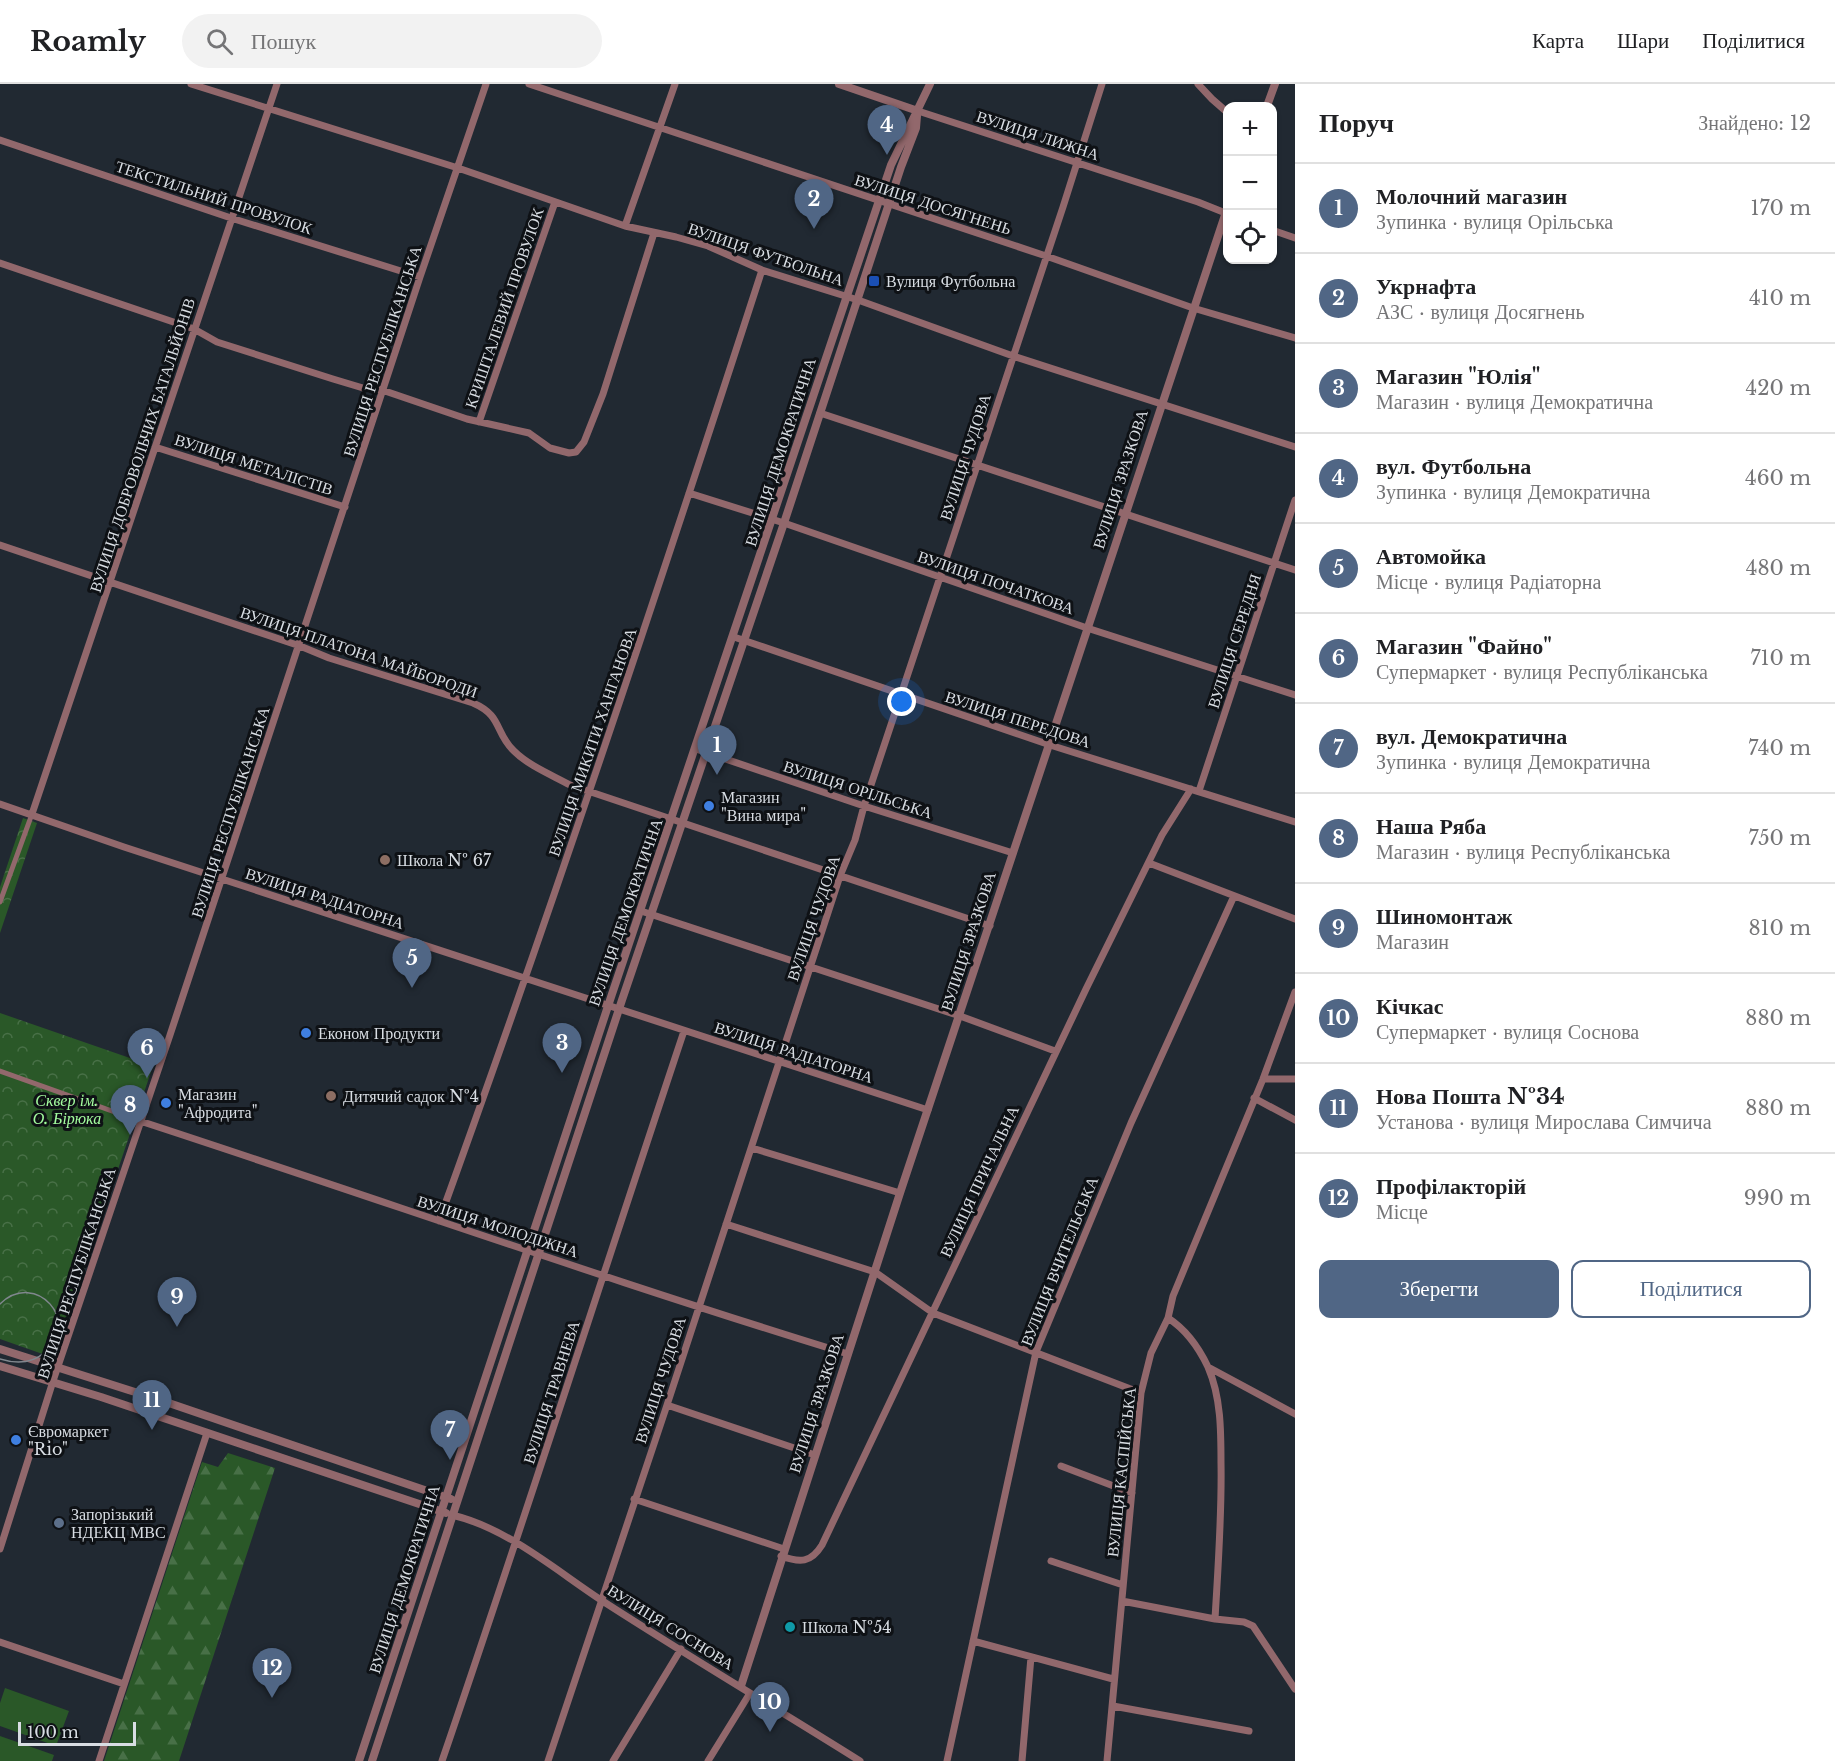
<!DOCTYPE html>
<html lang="uk">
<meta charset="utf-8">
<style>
body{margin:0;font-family:"Libre Baskerville",serif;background:#f2f2f2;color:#202124}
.controls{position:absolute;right:18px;top:18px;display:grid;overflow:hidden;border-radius:12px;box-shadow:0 2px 4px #0004}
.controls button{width:54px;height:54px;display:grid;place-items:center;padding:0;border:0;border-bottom:2px solid #e0e0e0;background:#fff;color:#202124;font:30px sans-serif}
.scale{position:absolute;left:18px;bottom:15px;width:118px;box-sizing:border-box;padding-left:6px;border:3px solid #d8dde3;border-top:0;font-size:16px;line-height:21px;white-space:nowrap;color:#d8dde3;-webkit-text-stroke:4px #0e1115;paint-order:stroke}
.you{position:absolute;left:902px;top:618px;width:21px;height:21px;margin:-15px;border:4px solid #fff;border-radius:50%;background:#1a73e8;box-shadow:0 0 0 9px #1a73e833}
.badge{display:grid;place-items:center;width:39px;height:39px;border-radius:50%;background:#506685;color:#fff;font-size:20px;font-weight:700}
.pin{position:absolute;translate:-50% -50px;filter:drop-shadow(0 2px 3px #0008)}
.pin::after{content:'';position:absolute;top:32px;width:21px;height:18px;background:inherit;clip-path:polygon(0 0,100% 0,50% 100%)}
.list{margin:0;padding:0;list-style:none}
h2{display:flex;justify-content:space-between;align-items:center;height:78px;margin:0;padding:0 24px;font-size:26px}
h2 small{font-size:20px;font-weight:400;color:#757577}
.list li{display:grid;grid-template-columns:39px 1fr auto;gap:18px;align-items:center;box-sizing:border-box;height:90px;padding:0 24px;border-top:2px solid #e0e0e0}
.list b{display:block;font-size:22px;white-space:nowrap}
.list p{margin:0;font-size:20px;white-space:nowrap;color:#757577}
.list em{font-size:20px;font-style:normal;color:#757577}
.actions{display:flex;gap:12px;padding:18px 24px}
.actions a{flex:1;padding:14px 0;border:2px solid #506685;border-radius:12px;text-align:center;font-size:21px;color:#506685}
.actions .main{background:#506685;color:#fff}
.icon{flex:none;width:33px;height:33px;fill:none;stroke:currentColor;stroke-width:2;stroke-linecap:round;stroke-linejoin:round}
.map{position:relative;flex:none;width:1295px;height:1677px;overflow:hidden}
header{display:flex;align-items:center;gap:36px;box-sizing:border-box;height:84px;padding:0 30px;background:#fff;border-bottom:2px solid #e0e0e0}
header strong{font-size:28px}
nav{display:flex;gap:33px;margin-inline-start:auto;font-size:21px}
.search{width:420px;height:54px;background:#f2f2f2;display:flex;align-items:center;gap:15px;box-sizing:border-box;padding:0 21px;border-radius:33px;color:#757577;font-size:22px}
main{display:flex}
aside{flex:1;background:#fff}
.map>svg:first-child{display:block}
</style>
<header>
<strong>Roamly</strong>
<div class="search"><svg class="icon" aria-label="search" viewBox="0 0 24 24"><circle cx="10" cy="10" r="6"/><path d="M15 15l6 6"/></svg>Пошук</div>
<nav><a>Карта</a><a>Шари</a><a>Поділитися</a></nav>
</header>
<main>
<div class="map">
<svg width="1295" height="1677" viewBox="0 0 1295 1677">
<defs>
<pattern id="forest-firs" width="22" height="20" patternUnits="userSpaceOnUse" patternTransform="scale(1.5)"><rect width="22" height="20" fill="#2a5828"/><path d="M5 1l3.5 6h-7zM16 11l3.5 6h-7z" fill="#487047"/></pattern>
<pattern id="park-crowns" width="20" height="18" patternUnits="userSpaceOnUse" patternTransform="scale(1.5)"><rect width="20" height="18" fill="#2a5828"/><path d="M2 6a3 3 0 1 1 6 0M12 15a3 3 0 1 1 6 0" fill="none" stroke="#487047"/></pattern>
</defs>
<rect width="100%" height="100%" fill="#212932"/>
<path fill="#2a5828" d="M5,1604L69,1627L56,1662L0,1642V1619Z
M0,1652L54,1671L52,1677H0Z"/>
<path fill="url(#forest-firs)" d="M228,1369L275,1384L179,1677H104L202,1378L218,1383Z"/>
<path fill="url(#park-crowns)" d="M23,734L37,739L0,849V803Z
M0,929L153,982L54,1274L0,1255Z"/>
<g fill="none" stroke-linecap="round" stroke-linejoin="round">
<path stroke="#92686c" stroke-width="5" d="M0,818L32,730
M0,987L140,1037"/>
<path stroke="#92686c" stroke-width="7" d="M191,0L458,84L625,142L676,153L708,162L762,186L858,216L1013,272L1295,363
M529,0L1046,172L1193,224L1295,254
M1198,0L1212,15L1228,29
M918,27L1198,118L1228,130
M0,56L231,134L420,193
M625,142L675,0
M1272,146L1295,154
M0,179L194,245L217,258L333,295L363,304L382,306L467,335L529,349L550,364L569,369L576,368L584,358L603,310L654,149
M820,329L1295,486
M479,338L555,118
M155,363L345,423
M689,409L784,439L1087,544L1295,611
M0,461L300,562L329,574L473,619C503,632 494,648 514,667C529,682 552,691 570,701L990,842
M734,553L1050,661L1295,738
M696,665L864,722L1013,769
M1199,707L1295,416
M0,720L124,763L928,1026
M32,730L277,0
M1149,779L1295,835
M641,827L960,932L1055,967
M1263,995H1295
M1254,1014L1295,1036
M140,1037C376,1114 610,1197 848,1270
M752,1064L900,1109
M439,1137C553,822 659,504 762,186
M726,1140L875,1188L933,1229L1141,1309
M1168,1234C1185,1245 1199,1264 1208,1283C1221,1313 1221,1347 1221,1379C1222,1431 1218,1483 1215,1535L1244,1538L1253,1542L1295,1605
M1208,1283L1295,1330
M667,1321L815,1371
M1061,1382L1132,1409
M634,1415L784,1465
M452,1431C507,1444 554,1485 601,1516C686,1571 774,1623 860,1677
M0,1465L54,1294L170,951L420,193L486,0
M781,1472C800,1479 811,1479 822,1461L1086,905L1162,751L1191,705
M1051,1477L1123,1501
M1122,1517L1215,1535
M973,1557L1113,1595
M0,1558L124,1600
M1113,1622L1249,1647
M99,1677L207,1349
M442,1677C525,1434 603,1190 684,947
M548,1677L667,1321L840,792L855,756L864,722L1063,123L1102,0
M613,1677L681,1565
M708,1677L750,1609
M947,1677L1036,1268L1131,1039L1234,812
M1022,1677L1031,1573
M1107,1677L1141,1309L1151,1269L1168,1234L1173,1212L1263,995L1295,908"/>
<path stroke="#92686c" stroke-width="8" d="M839,0L918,27
M1267,22L1275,0
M0,1265L160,1316L451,1415
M0,1282L101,1313L446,1429
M741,1602L900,1109L1228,122
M359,1677L612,910L891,81L930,0
M372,1677L622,916L784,439L901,83L916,44L917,32"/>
<path stroke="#80878e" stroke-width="1.5" d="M0,1220C36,1185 83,1239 44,1269C31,1280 16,1280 0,1275"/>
</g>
<rect fill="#1a4fb4" stroke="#0e1115" stroke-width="2" x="868" y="191" width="12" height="12" rx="3"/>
<g fill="#3f7fe0" stroke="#0e1115" stroke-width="2">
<circle cx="709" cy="722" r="6"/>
<circle cx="306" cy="949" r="6"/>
<circle cx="166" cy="1019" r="6"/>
<circle cx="16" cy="1356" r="6"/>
</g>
<g fill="#8d6e63" stroke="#0e1115" stroke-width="2">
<circle cx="385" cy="776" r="6"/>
<circle cx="331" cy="1012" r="6"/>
</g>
<circle fill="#5c6f8a" stroke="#0e1115" stroke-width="2" cx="59" cy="1439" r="6"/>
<circle fill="#0f9aa8" stroke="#0e1115" stroke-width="2" cx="790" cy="1543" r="6"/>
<g text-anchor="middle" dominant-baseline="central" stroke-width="6" stroke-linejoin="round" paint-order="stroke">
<g font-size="16" fill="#d8dde3" stroke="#0e1115">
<text transform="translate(1038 51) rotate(18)">ВУЛИЦЯ ЛИЖНА</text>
<text transform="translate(214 113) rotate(18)">ТЕКСТИЛЬНИЙ ПРОВУЛОК</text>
<text transform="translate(933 120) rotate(18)">ВУЛИЦЯ ДОСЯГНЕНЬ</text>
<text transform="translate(766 170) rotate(19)">ВУЛИЦЯ ФУТБОЛЬНА</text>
<text transform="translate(504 224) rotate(-71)">КРИШТАЛЕВИЙ ПРОВУЛОК</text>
<text transform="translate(382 267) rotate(-72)">ВУЛИЦЯ РЕСПУБЛІКАНСЬКА</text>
<text transform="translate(142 361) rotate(-72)">ВУЛИЦЯ ДОБРОВОЛЬЧИХ БАТАЛЬЙОНІВ</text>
<text transform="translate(780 368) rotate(-72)">ВУЛИЦЯ ДЕМОКРАТИЧНА</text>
<text transform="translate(965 373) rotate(-72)">ВУЛИЦЯ ЧУДОВА</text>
<text transform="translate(254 380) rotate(18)">ВУЛИЦЯ МЕТАЛІСТІВ</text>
<text transform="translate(1120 395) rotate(-72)">ВУЛИЦЯ ЗРАЗКОВА</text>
<text transform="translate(996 498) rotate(19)">ВУЛИЦЯ ПОЧАТКОВА</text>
<text transform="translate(1234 557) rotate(-72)">ВУЛИЦЯ СЕРЕДНЯ</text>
<text transform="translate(359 568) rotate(19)">ВУЛИЦЯ ПЛАТОНА МАЙБОРОДИ</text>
<text transform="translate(1018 635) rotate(18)">ВУЛИЦЯ ПЕРЕДОВА</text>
<text transform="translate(592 658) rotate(-71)">ВУЛИЦЯ МИКИТИ ХАНГАНОВА</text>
<text transform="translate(858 705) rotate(18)">ВУЛИЦЯ ОРІЛЬСЬКА</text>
<text transform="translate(230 728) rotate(-72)">ВУЛИЦЯ РЕСПУБЛІКАНСЬКА</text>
<text transform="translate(325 814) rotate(18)">ВУЛИЦЯ РАДІАТОРНА</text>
<text transform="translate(625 828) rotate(-71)">ВУЛИЦЯ ДЕМОКРАТИЧНА</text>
<text transform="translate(813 834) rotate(-71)">ВУЛИЦЯ ЧУДОВА</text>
<text transform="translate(968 857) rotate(-72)">ВУЛИЦЯ ЗРАЗКОВА</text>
<text transform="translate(794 968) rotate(18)">ВУЛИЦЯ РАДІАТОРНА</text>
<text transform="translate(979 1097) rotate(-65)">ВУЛИЦЯ ПРИЧАЛЬНА</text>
<text transform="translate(498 1142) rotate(18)">ВУЛИЦЯ МОЛОДІЖНА</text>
<text transform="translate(1059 1177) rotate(-68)">ВУЛИЦЯ ВЧИТЕЛЬСЬКА</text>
<text transform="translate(76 1189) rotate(-72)">ВУЛИЦЯ РЕСПУБЛІКАНСЬКА</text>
<text transform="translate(660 1296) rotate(-72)">ВУЛИЦЯ ЧУДОВА</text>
<text transform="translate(551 1308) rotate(-72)">ВУЛИЦЯ ТРАВНЕВА</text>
<text transform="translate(816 1319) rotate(-72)">ВУЛИЦЯ ЗРАЗКОВА</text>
<text transform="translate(1121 1388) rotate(-84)">ВУЛИЦЯ КАСПІЙСЬКА</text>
<text transform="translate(404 1495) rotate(-72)">ВУЛИЦЯ ДЕМОКРАТИЧНА</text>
<text transform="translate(671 1543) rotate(32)">ВУЛИЦЯ СОСНОВА</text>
</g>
<g font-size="16" fill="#d8dde3" stroke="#0e1115" text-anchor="start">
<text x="886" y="197">Вулиця Футбольна</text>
<text x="721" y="713">Магазин<tspan x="721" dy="18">"Вина мира"</tspan></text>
<text x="397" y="776">Школа № 67</text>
<text x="318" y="949">Економ Продукти</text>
<text x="178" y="1010">Магазин<tspan x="178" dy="18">"Афродита"</tspan></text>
<text x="343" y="1012">Дитячий садок №4</text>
<text x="28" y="1347">Євромаркет<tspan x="28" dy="18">"Rio"</tspan></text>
<text x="71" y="1430">Запорізький<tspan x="71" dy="18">НДЕКЦ МВС</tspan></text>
<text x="802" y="1543">Школа №54</text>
</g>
<g font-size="16" font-style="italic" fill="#a3fc9e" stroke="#0e1115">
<text x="67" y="1016">Сквер ім.<tspan x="67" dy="18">О. Бірюка</tspan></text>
</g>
</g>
</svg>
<div class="controls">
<button>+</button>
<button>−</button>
<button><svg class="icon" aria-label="locate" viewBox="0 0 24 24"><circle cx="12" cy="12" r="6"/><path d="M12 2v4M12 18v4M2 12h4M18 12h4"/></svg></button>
</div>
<div class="scale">100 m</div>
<div class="you"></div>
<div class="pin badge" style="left:717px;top:691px">1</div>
<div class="pin badge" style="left:814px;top:145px">2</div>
<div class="pin badge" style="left:562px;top:989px">3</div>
<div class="pin badge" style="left:887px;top:71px">4</div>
<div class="pin badge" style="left:412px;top:904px">5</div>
<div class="pin badge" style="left:147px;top:994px">6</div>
<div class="pin badge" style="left:450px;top:1376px">7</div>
<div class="pin badge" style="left:130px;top:1051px">8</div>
<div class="pin badge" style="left:177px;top:1243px">9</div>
<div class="pin badge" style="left:770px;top:1648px">10</div>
<div class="pin badge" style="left:152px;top:1346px">11</div>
<div class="pin badge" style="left:272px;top:1614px">12</div>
</div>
<aside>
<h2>Поруч<small>Знайдено: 12</small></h2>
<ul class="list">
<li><span class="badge">1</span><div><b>Молочний магазин</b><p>Зупинка · вулиця Орільська</p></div><em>170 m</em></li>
<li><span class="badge">2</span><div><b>Укрнафта</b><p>АЗС · вулиця Досягнень</p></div><em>410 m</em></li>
<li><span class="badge">3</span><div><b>Магазин &quot;Юлія&quot;</b><p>Магазин · вулиця Демократична</p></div><em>420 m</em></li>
<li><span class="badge">4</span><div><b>вул. Футбольна</b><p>Зупинка · вулиця Демократична</p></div><em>460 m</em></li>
<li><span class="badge">5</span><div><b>Автомойка</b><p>Місце · вулиця Радіаторна</p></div><em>480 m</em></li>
<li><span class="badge">6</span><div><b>Магазин &quot;Файно&quot;</b><p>Супермаркет · вулиця Республіканська</p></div><em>710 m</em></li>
<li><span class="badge">7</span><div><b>вул. Демократична</b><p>Зупинка · вулиця Демократична</p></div><em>740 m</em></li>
<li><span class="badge">8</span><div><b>Наша Ряба</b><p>Магазин · вулиця Республіканська</p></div><em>750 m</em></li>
<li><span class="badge">9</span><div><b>Шиномонтаж</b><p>Магазин</p></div><em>810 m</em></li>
<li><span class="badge">10</span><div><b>Кічкас</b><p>Супермаркет · вулиця Соснова</p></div><em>880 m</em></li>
<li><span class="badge">11</span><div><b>Нова Пошта №34</b><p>Установа · вулиця Мирослава Симчича</p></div><em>880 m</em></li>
<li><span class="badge">12</span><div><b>Профілакторій</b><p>Місце</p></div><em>990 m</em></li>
</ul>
<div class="actions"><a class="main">Зберегти</a><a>Поділитися</a></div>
</aside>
</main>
